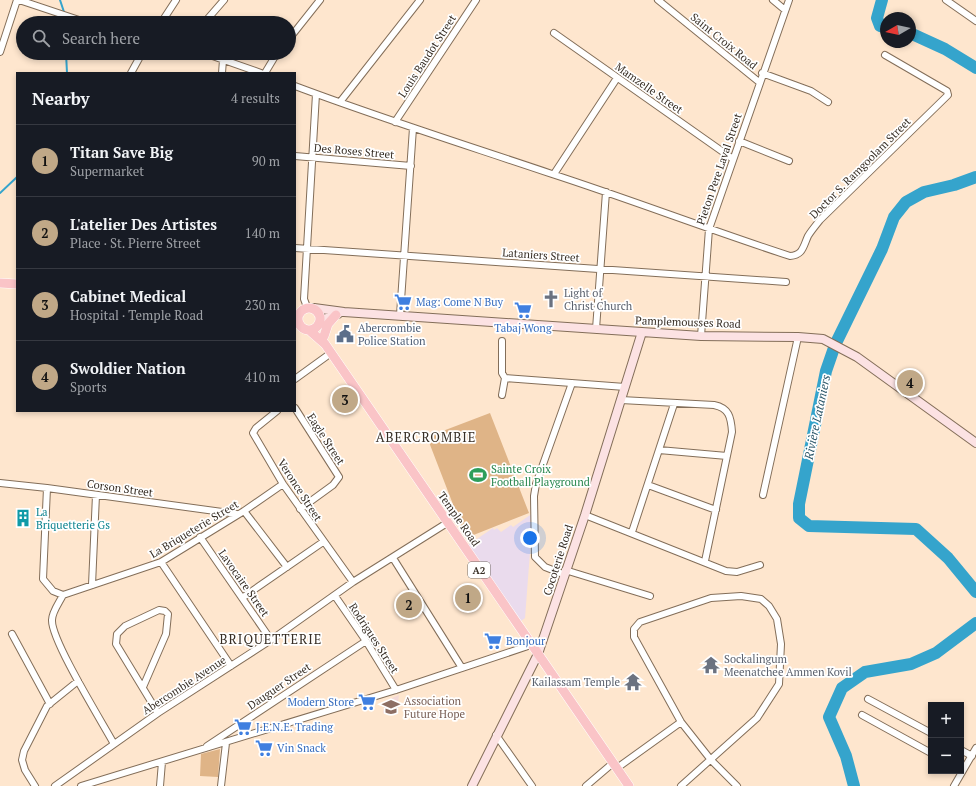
<!DOCTYPE html>
<meta charset="utf-8">
<style>
body{margin:0;font-family:"PT Serif",serif;background:#20242c;color:#f1f3f6}
.controls{position:absolute;right:12px;bottom:12px;display:grid;overflow:hidden;border-radius:0px;box-shadow:0 2px 6px #0003}
.controls button{width:36px;height:36px;display:grid;place-items:center;padding:0;border:0;border-bottom:1px solid #363941;background:#171b24;color:#f1f3f6;font:20px sans-serif}
.compass{position:absolute;left:880px;top:12px;width:36px;height:36px;border-radius:50%;background:#171b24;box-shadow:0 2px 6px #0003;rotate:261deg}
.you{position:absolute;left:530px;top:538px;width:14px;height:14px;margin:-10px;border:3px solid #fff;border-radius:50%;background:#1a73e8;box-shadow:0 0 0 6px #1a73e833}
.badge{display:grid;place-items:center;width:26px;height:26px;border-radius:50%;background:#c0a887;color:#111;font-size:13px;font-weight:700}
.pin{position:absolute;translate:-50% -50%;border:2px solid #fff;box-shadow:0 1px 4px #0006}
.list{margin:0;padding:0;list-style:none}
h2{display:flex;justify-content:space-between;align-items:center;height:52px;margin:0;padding:0 16px;font-size:17px}
h2 small{font-size:13px;font-weight:400;color:#9ea1a6}
.list li{display:grid;grid-template-columns:26px 1fr auto;gap:12px;align-items:center;box-sizing:border-box;height:72px;padding:0 16px;border-top:1px solid #363941}
.list b{display:block;font-size:15px;white-space:nowrap}
.list p{margin:0;font-size:13px;white-space:nowrap;color:#9ea1a6}
.list em{font-size:13px;font-style:normal;color:#9ea1a6}
.icon{flex:none;width:22px;height:22px;fill:none;stroke:currentColor;stroke-width:2;stroke-linecap:round;stroke-linejoin:round}
.map{position:relative;flex:none;width:976px;height:786px;overflow:hidden}
.search{position:absolute;background:#171b24;box-shadow:0 2px 6px #0003;left:16px;top:16px;width:280px;height:44px;display:flex;align-items:center;gap:10px;box-sizing:border-box;padding:0 14px;border-radius:22px;color:#9ea1a6;font-size:15px}
.panel{position:absolute;background:#171b24;box-shadow:0 2px 6px #0003;left:16px;top:72px;width:280px;height:340px;border-radius:0px}
.map>svg:first-child{display:block}
</style>
<div class="map">
<svg width="976" height="786" viewBox="0 0 976 786">
<rect width="100%" height="100%" fill="#fee6ce"/>
<path fill="#eadbed" d="M533,513L525,618L521,621L468,545L493,528L494,530L497,528L501,532L511,525L513,527Z"/>
<path fill="#f4dad8" d="M399,695L396,715L383,713L385,701Z"/>
<path fill="#dfb487" d="M490,413L529,513L466,538L427,437Z
M220,749L218,777L200,776L201,754Z"/>
<g fill="none" stroke-linecap="round" stroke-linejoin="round">
<path stroke="#35a4cc" stroke-width="2" d="M60,0L64,12L65,23
M66,53L67,73
M0,193L17,177"/>
<path stroke="#35a4cc" stroke-width="12" d="M882,0L877,18L880,26L886,27
M910,33L945,49L976,68
M976,177L954,185L924,192L906,202L894,217L882,249L835,345L826,371L799,504V518L809,526L916,529L948,558L976,592
M854,786L846,756L829,717L842,688L865,672L911,664L936,653L976,623"/>
<g stroke="#836e59" stroke-width="8">
<path id="street" d="M19,0L88,23
M658,0L759,82
M773,0L785,10
M946,0L976,21
M161,23L176,0
M204,23L224,0
M554,33L733,159
M289,39L320,0
M0,52L17,0
M204,53L261,73
M131,73L142,53
M222,73L223,60
M265,73L277,53
M762,73L811,91L828,102
M295,86C380,118 466,145 552,174C632,200 710,230 790,256C803,255 803,247 808,236C811,231 816,225 820,220L948,95L947,91L885,55
M340,102L420,0
M395,122L476,0
M739,141L789,161
M295,156L411,166
M554,174L617,78
M295,248L786,282
M307,307L304,299L316,94
M400,315L413,128
M596,329L606,192
M701,336L709,229L789,0
M502,341V373L505,378L625,387
M295,379L331,353
M502,395L505,378
M621,400L714,405C729,408 731,417 732,432L705,561
M295,408L339,477L333,485L300,509
M277,411L256,428L253,433L283,484L353,582
M659,450L727,456
M0,483L47,488L237,514
M648,485L716,510
M47,488L43,579L53,591L63,595
M763,495L798,337
M244,511L287,567
M585,515L726,571L737,572L760,565
M632,532L674,404
M200,537L271,640
M393,558L462,668
M161,562L231,666
M565,570L650,596
M563,574L545,567L535,557L534,496L536,484L572,383
M92,585L96,495
M335,596L366,641L396,690
M242,598L323,542
M12,634L50,704
M143,687L166,634L168,614L165,611L159,610L125,626L117,634L116,644L158,713
M868,699L931,733
M862,715L931,753
M496,735L532,786
M114,744C102,722 51,640 52,620C52,612 59,603 63,595L161,562L244,511L283,484
M207,746L366,641
M961,750L972,756
M617,768L681,722
M35,786L25,770L22,760L24,751L47,706L78,681
M55,786L158,713L271,640L353,582L447,523
M81,786L396,690L531,645
M160,786L162,762
M221,786L226,743
M586,786L613,763
M681,786L757,718L779,684L781,644L777,619L769,606L761,599L741,596L711,598L640,622L634,629V637L681,722L711,760L737,786
M954,786L976,748"/>
</g>
<g stroke="#836e59" stroke-width="10">
<path id="secondary" d="M314,308L344,312L701,336L798,337L823,339L857,357L976,443
M321,320L338,314
M472,786L538,654L585,515L642,332"/>
</g>
<g stroke="#fff" stroke-width="10">
<path id="primary" d="M0,283L17,284
M298 319a11 11 0 1 1 22 0a11 11 0 1 1-22 0Z
M309,330L325,344L629,786
M324,336L328,324L336,315"/>
</g>
<use href="#street" stroke="#fff" stroke-width="6"/>
<use href="#secondary" stroke="#fce2e3" stroke-width="8"/>
<use href="#primary" stroke="#fac4c7" stroke-width="9"/>
</g>
<defs>
<g id="church-bare" transform="scale(1.38)"><path d="M-1.2-6h2.4v3.5h3.3v2.4h-3.3V6h-2.4V-.1h-3.3v-2.4h3.3Z" fill="#6b7280" stroke="#fff" stroke-width="2.5" paint-order="stroke"/></g>
<g id="supermarket-bare" transform="scale(1.38)"><path d="M-6-5.5h2.5l.6 2H6L4.5 2H-2.5L-4.4-4H-6ZM-1.5 3.2a1.3 1.3 0 1 0 .1 0ZM3 3.2a1.3 1.3 0 1 0 .1 0Z" fill="#3f7fe0" stroke="#fff" stroke-width="2.5" paint-order="stroke"/></g>
<g id="civic-bare" transform="scale(1.38)"><path d="M-.6-6.5H3V-4.5H.6V-3L4-1V1h2V6H-6V1h2V-1L-.6-3ZM-1.2 2.5V6h2.4V2.5Z" fill="#5c6f8a" stroke="#fff" stroke-width="2.5" paint-order="stroke"/></g>
<g id="stadium-bare" transform="scale(1.38)"><path d="M0-5a6.5 5 0 1 0 0 10a6.5 5 0 1 0 0-10ZM-3.5-1.8h7v3.6h-7Z" fill="#2e9e5b" stroke="#fff" stroke-width="2.5" paint-order="stroke"/></g>
<g id="building-bare" transform="scale(1.38)"><path d="M-4-6H4V6H1V3H-1V6H-4ZM-2.5-4.3h1.7v1.8h-1.7ZM.8-4.3h1.7v1.8H.8ZM-2.5-1h1.7V.8h-1.7ZM.8-1h1.7V.8H.8Z" fill="#0f9aa8" stroke="#fff" stroke-width="2.5" paint-order="stroke"/></g>
<g id="temple-bare" transform="scale(1.38)"><path d="M0-6L5-2H3V0L6.5 2.5H4V6H1.5V3h-3V6H-4V2.5H-6.5L-3 0V-2H-5Z" fill="#6b7280" stroke="#fff" stroke-width="2.5" paint-order="stroke"/></g>
<g id="school-bare" transform="scale(1.38)"><path d="M0-5L7-2L0 1L-7-2ZM-4 1L0 2.5L4 1V4Q0 6-4 4Z" fill="#8d6e63" stroke="#fff" stroke-width="2.5" paint-order="stroke"/></g>
</defs>
<g fill-rule="evenodd">
<use href="#church-bare" x="551" y="299"/>
<use href="#supermarket-bare" x="403" y="302"/>
<use href="#supermarket-bare" x="523" y="310"/>
<use href="#civic-bare" x="345" y="334"/>
<use href="#stadium-bare" x="478" y="475"/>
<use href="#building-bare" x="23" y="518"/>
<use href="#supermarket-bare" x="493" y="641"/>
<use href="#temple-bare" x="711" y="665"/>
<use href="#temple-bare" x="633" y="682"/>
<use href="#supermarket-bare" x="367" y="702"/>
<use href="#school-bare" x="391" y="707"/>
<use href="#supermarket-bare" x="243" y="727"/>
<use href="#supermarket-bare" x="264" y="748"/>
</g>
<g text-anchor="middle" dominant-baseline="central" stroke-width="3.5" stroke-linejoin="round" paint-order="stroke">
<rect fill="#fff" stroke="#736d66" stroke-width="1" x="468" y="562" width="22" height="16" rx="3"/>
<g font-size="10" font-weight="bold" fill="#372e25">
<text x="479" y="570">A2</text>
</g>
<g font-size="11" fill="#372e25" stroke="#fff">
<text transform="translate(724 41) rotate(39)">Saint Croix Road</text>
<text transform="translate(427 56) rotate(-57)">Louis Baudot Street</text>
<text transform="translate(649 88) rotate(35)">Mamzelle Street</text>
<text transform="translate(354 151) rotate(5)">Des Roses Street</text>
<text transform="translate(860 168) rotate(-45)">Doctor S. Ramgoolam Street</text>
<text transform="translate(719 169) rotate(-71)">Pieton Pere Laval Street</text>
<text transform="translate(541 255) rotate(4)">Lataniers Street</text>
<text transform="translate(688 322) rotate(2)">Pamplemousses Road</text>
<text transform="translate(326 439) rotate(57)">Eagle Street</text>
<text transform="translate(120 488) rotate(8)">Corson Street</text>
<text transform="translate(300 490) rotate(57)">Veronce Street</text>
<text transform="translate(459 519) rotate(55)">Temple Road</text>
<text transform="translate(194 529) rotate(-31)">La Briqueterie Street</text>
<text transform="translate(558 560) rotate(-72)">Cocoterie Road</text>
<text transform="translate(244 583) rotate(55)">Lavocaire Street</text>
<text transform="translate(374 638) rotate(57)">Rodrigues Street</text>
<text transform="translate(184 685) rotate(-33)">Abercombie Avenue</text>
<text transform="translate(279 686) rotate(-34)">Dauguer Street</text>
</g>
<g font-size="11" fill="#5b616d" stroke="#fff" text-anchor="start">
<text x="564" y="293">Light of<tspan x="564" dy="13">Christ Church</tspan></text>
<text x="724" y="659">Sockalingum<tspan x="724" dy="13">Meenatchee Ammen Kovil</tspan></text>
<text x="620" y="682" text-anchor="end">Kailassam Temple</text>
</g>
<g font-size="11" fill="#366cbe" stroke="#fff" text-anchor="start">
<text x="416" y="302">Mag: Come N Buy</text>
<text x="523" y="328" text-anchor="middle">Tabaj Wong</text>
<text x="506" y="641">Bonjour</text>
<text x="354" y="702" text-anchor="end">Modern Store</text>
<text x="256" y="727">J.E.N.E. Trading</text>
<text x="277" y="748">Vin Snack</text>
</g>
<g font-size="11" fill="#4e5e75" stroke="#fff" text-anchor="start">
<text x="358" y="328">Abercrombie<tspan x="358" dy="13">Police Station</tspan></text>
</g>
<g font-size="11" fill="#27864d" stroke="#fff" text-anchor="start">
<text x="491" y="469">Sainte Croix<tspan x="491" dy="13">Football Playground</tspan></text>
</g>
<g font-size="11" fill="#0d838f" stroke="#fff" text-anchor="start">
<text x="36" y="512">La<tspan x="36" dy="13">Briquetterie Gs</tspan></text>
</g>
<g font-size="11" fill="#785e54" stroke="#fff" text-anchor="start">
<text x="404" y="701">Association<tspan x="404" dy="13">Future Hope</tspan></text>
</g>
<g font-size="12" font-style="italic" fill="#2b5769" stroke="#fff">
<text transform="translate(817 417) rotate(-78)">Rivière Lataniers</text>
</g>
<g font-size="13" letter-spacing="1" fill="#372e25" stroke="#fff">
<text x="426" y="437">ABERCROMBIE</text>
<text x="271" y="639">BRIQUETTERIE</text>
</g>
</g>
</svg>
<div class="controls">
<button>+</button>
<button>−</button>
</div>
<svg class="compass" viewBox="-18 -18 36 36"><path d="M0-13l5 13h-10z" fill="#e53935"/><path d="M0 13l5-13h-10z" fill="#9ea1a6"/></svg>
<div class="you"></div>
<div class="pin badge" style="left:468px;top:598px">1</div>
<div class="pin badge" style="left:409px;top:605px">2</div>
<div class="pin badge" style="left:345px;top:400px">3</div>
<div class="pin badge" style="left:910px;top:383px">4</div>
<div class="search"><svg class="icon" aria-label="search" viewBox="0 0 24 24"><circle cx="10" cy="10" r="6"/><path d="M15 15l6 6"/></svg>Search here</div>
<section class="panel">
<h2>Nearby<small>4 results</small></h2>
<ul class="list">
<li><span class="badge">1</span><div><b>Titan Save Big</b><p>Supermarket</p></div><em>90 m</em></li>
<li><span class="badge">2</span><div><b>L'atelier Des Artistes</b><p>Place · St. Pierre Street</p></div><em>140 m</em></li>
<li><span class="badge">3</span><div><b>Cabinet Medical</b><p>Hospital · Temple Road</p></div><em>230 m</em></li>
<li><span class="badge">4</span><div><b>Swoldier Nation</b><p>Sports</p></div><em>410 m</em></li>
</ul>
</section>
</div>
